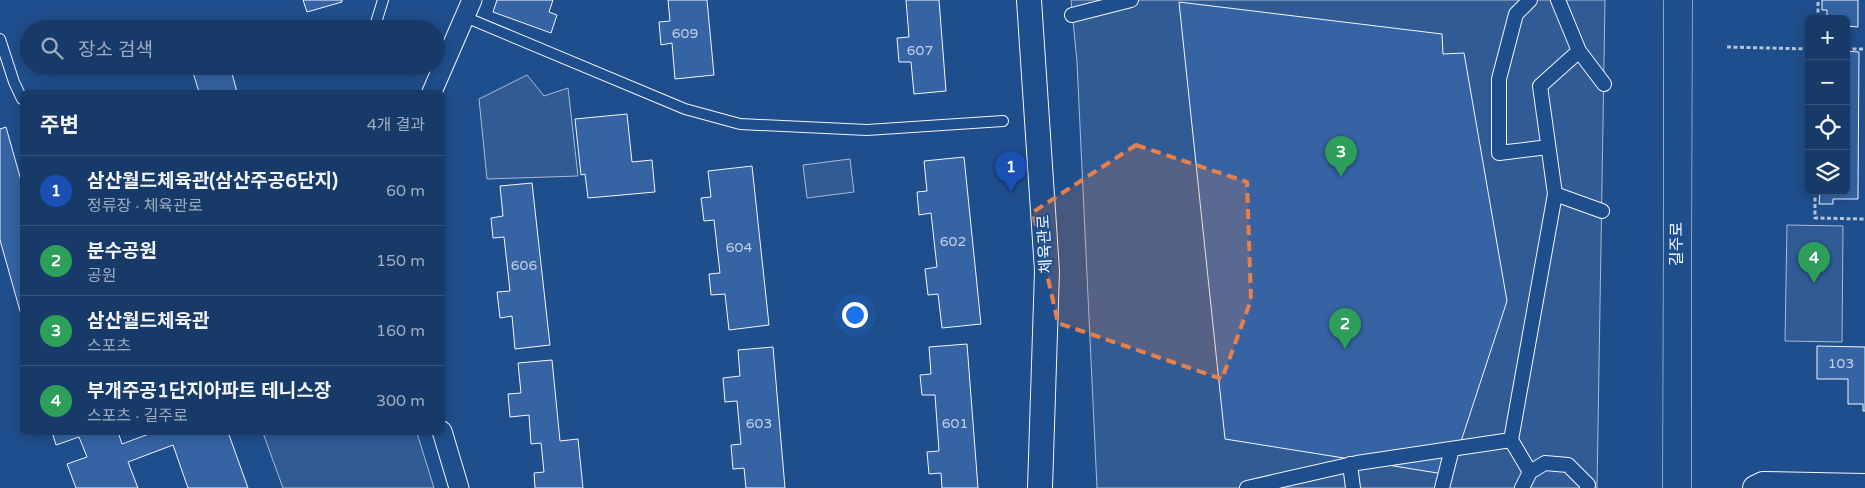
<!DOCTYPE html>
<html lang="ko">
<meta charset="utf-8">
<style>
body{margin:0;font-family:"Varela Round","Noto Sans KR",sans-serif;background:#20416f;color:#f1f3f6}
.controls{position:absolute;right:15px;top:15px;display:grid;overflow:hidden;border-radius:8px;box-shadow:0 2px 12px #0003}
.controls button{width:45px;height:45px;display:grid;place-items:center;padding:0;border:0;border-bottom:1px solid #36547d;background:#173a69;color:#f1f3f6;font:25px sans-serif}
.you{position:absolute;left:854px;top:314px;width:18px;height:18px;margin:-12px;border:4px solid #fff;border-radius:50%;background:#1a73e8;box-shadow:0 0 0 8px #1a73e833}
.badge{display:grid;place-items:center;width:32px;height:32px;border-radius:50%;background:#ea580c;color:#fff;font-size:16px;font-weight:700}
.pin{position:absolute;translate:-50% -41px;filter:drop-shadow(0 1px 2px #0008)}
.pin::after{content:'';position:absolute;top:26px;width:18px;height:15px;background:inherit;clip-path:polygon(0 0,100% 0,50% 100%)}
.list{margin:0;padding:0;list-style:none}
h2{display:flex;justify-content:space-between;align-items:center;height:65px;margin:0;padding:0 20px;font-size:21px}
h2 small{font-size:16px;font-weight:400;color:#9eadc0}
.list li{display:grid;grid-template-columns:32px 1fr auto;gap:15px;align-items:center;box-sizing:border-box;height:70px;padding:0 20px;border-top:1px solid #36547d}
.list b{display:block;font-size:19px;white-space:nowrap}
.list p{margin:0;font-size:16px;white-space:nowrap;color:#9eadc0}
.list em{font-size:16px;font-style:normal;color:#9eadc0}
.icon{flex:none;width:28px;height:28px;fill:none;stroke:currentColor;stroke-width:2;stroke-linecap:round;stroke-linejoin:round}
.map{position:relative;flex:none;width:1865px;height:488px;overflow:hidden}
.search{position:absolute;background:#173a69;box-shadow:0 2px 12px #0003;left:20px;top:20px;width:425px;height:55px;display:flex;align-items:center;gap:12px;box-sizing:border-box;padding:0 18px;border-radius:28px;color:#9eadc0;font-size:19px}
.panel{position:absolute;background:#173a69;box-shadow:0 2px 12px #0003;left:20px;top:90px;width:425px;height:345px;border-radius:8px}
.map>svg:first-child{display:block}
</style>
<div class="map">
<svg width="1865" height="488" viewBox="0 0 1865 488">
<rect width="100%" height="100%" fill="#1f4e8c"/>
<path fill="#305b95" stroke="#a8bbd7" d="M1071,0H1605L1597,488H1097L1077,62Z
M527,75L544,96L568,88L578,176L487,179L479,99Z
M850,159L854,192L807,198L803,165Z
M1787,225L1843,226L1842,342L1785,341Z
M263,433H417L434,488H283Z"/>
<path fill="#3563a3" stroke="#f2f6ff" d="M303,0H342V2L307,12Z
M497,0H553L549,12L557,15L551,33L493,12Z
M668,0H707L714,75L675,79L672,43L661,45L659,22L670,21Z
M906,0H939L946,91L914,94L911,62H899L897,38L909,37Z
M1822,0H1858V27L1846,26V19H1827V10H1822Z
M1179,2L1442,34L1443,54L1464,53L1507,301L1450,475L1225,439Z
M1846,51L1859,52L1858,199H1833V204H1819L1820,191H1846Z
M191,66H230L237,92H199Z
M627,114L632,162L652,160L655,192L588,198L585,174L581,175L575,119Z
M6,127L22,184V318L0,240V129Z
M964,157L981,324L942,328L938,294L928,295L925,269L937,267L931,213L919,215L917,192L927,191L924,161Z
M752,166L769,325L729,330L725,294L711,295L709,274L720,273L714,220L704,221L701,198L711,197L708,171Z
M532,183L550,345L515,349L512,316L500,318L497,292L510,291L504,237L493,238L491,218L503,216L500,186Z
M967,344L978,488H942L941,473L929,474L927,452L939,451L935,395H922L920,375L931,374L929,347Z
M1817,346L1865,347V411H1863V404H1848V379H1817Z
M773,347L785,488H746L744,468L733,469L731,445L741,444L737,401L725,402L723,378L740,376L738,350Z
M552,360L560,441L578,439L583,488H535L534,473L544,472L541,443L531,444L529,415L510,417L508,394L521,393L518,363Z
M52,432H118L122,444L154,432H228L248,488H188L173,445L128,462L138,488H76L67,464L87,457L79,437L56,445Z"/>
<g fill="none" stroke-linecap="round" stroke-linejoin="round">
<g stroke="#f2f6ff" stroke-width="12">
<path id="service" d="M465,17L685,109L740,124L867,130L1003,121
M374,29L383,0
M0,39L14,82L22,99"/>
</g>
<g stroke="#f2f6ff" stroke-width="16">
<path id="pedestrian" d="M1530,0L1516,14L1499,79V153L1548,147
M1558,0L1579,51
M1072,15L1131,0
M1555,194L1602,211
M1511,440L1530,472
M1350,464L1353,488
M1247,488L1357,463L1511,440L1555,194L1540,86L1579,51L1604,84
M1442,488L1452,449
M1522,488L1530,472L1545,463L1568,465L1588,485L1587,488"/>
</g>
<g stroke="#f2f6ff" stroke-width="21">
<path id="minor" d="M432,92L472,0
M442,431L459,488"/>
</g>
<g stroke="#f2f6ff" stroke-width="26">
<path id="tertiary" d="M1029,0L1047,271L1040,488
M1755,488L1763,484L1865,486"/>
</g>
<g stroke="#f2f6ff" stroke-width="29">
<path id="secondary" d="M1677,488L1678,0"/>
</g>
<path stroke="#b3c4dc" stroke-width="3" stroke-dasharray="4 2.5" stroke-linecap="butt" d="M1818,19V0
M1727,47L1809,49
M1846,49H1865
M1815,191V218L1865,219"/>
<use href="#service" stroke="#1f4e8c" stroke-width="10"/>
<use href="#pedestrian" stroke="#1f4e8c" stroke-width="14"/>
<use href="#minor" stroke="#1f4e8c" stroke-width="19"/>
<use href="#tertiary" stroke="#1f4e8c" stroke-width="24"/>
<use href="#secondary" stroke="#1f4e8c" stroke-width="28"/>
</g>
<path fill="#ea8049" fill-opacity="0.2" stroke="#ea8049" stroke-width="4" stroke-dasharray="10 6" stroke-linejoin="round" d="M1136,145L1247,182L1251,300L1222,379L1058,323L1033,212Z"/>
<g text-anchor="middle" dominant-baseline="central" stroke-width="4" stroke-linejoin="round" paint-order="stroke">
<g font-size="14" fill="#c3d1e8">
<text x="685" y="33">609</text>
<text x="920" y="50">607</text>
<text x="953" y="241">602</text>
<text x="739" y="247">604</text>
<text x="524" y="265">606</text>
<text x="1841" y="363">103</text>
<text x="759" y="423">603</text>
<text x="955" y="423">601</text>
</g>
<g font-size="16" fill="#f2f6ff" stroke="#1f4e8c">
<text transform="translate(1045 244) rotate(-93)">체육관로</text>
<text transform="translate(1677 244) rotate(-90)">길주로</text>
</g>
</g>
</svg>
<div class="controls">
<button>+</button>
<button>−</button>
<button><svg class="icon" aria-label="locate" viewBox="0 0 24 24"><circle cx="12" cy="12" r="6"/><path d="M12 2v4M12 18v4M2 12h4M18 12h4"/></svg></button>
<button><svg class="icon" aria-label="layers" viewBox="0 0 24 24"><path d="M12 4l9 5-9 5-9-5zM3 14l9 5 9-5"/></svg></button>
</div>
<div class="you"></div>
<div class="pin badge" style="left:1011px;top:192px;background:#1a4fb4">1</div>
<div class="pin badge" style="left:1345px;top:349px;background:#2e9e5b">2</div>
<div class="pin badge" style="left:1341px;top:177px;background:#2e9e5b">3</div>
<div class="pin badge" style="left:1814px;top:283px;background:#2e9e5b">4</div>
<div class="search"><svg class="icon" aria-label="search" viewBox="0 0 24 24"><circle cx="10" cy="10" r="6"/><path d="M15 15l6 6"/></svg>장소 검색</div>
<section class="panel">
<h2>주변<small>4개 결과</small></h2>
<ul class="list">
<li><span class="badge" style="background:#1a4fb4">1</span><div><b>삼산월드체육관(삼산주공6단지)</b><p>정류장 · 체육관로</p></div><em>60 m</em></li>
<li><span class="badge" style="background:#2e9e5b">2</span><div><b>분수공원</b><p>공원</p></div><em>150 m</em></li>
<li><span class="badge" style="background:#2e9e5b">3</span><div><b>삼산월드체육관</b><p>스포츠</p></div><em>160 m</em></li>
<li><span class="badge" style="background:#2e9e5b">4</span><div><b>부개주공1단지아파트 테니스장</b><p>스포츠 · 길주로</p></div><em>300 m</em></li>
</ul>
</section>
</div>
